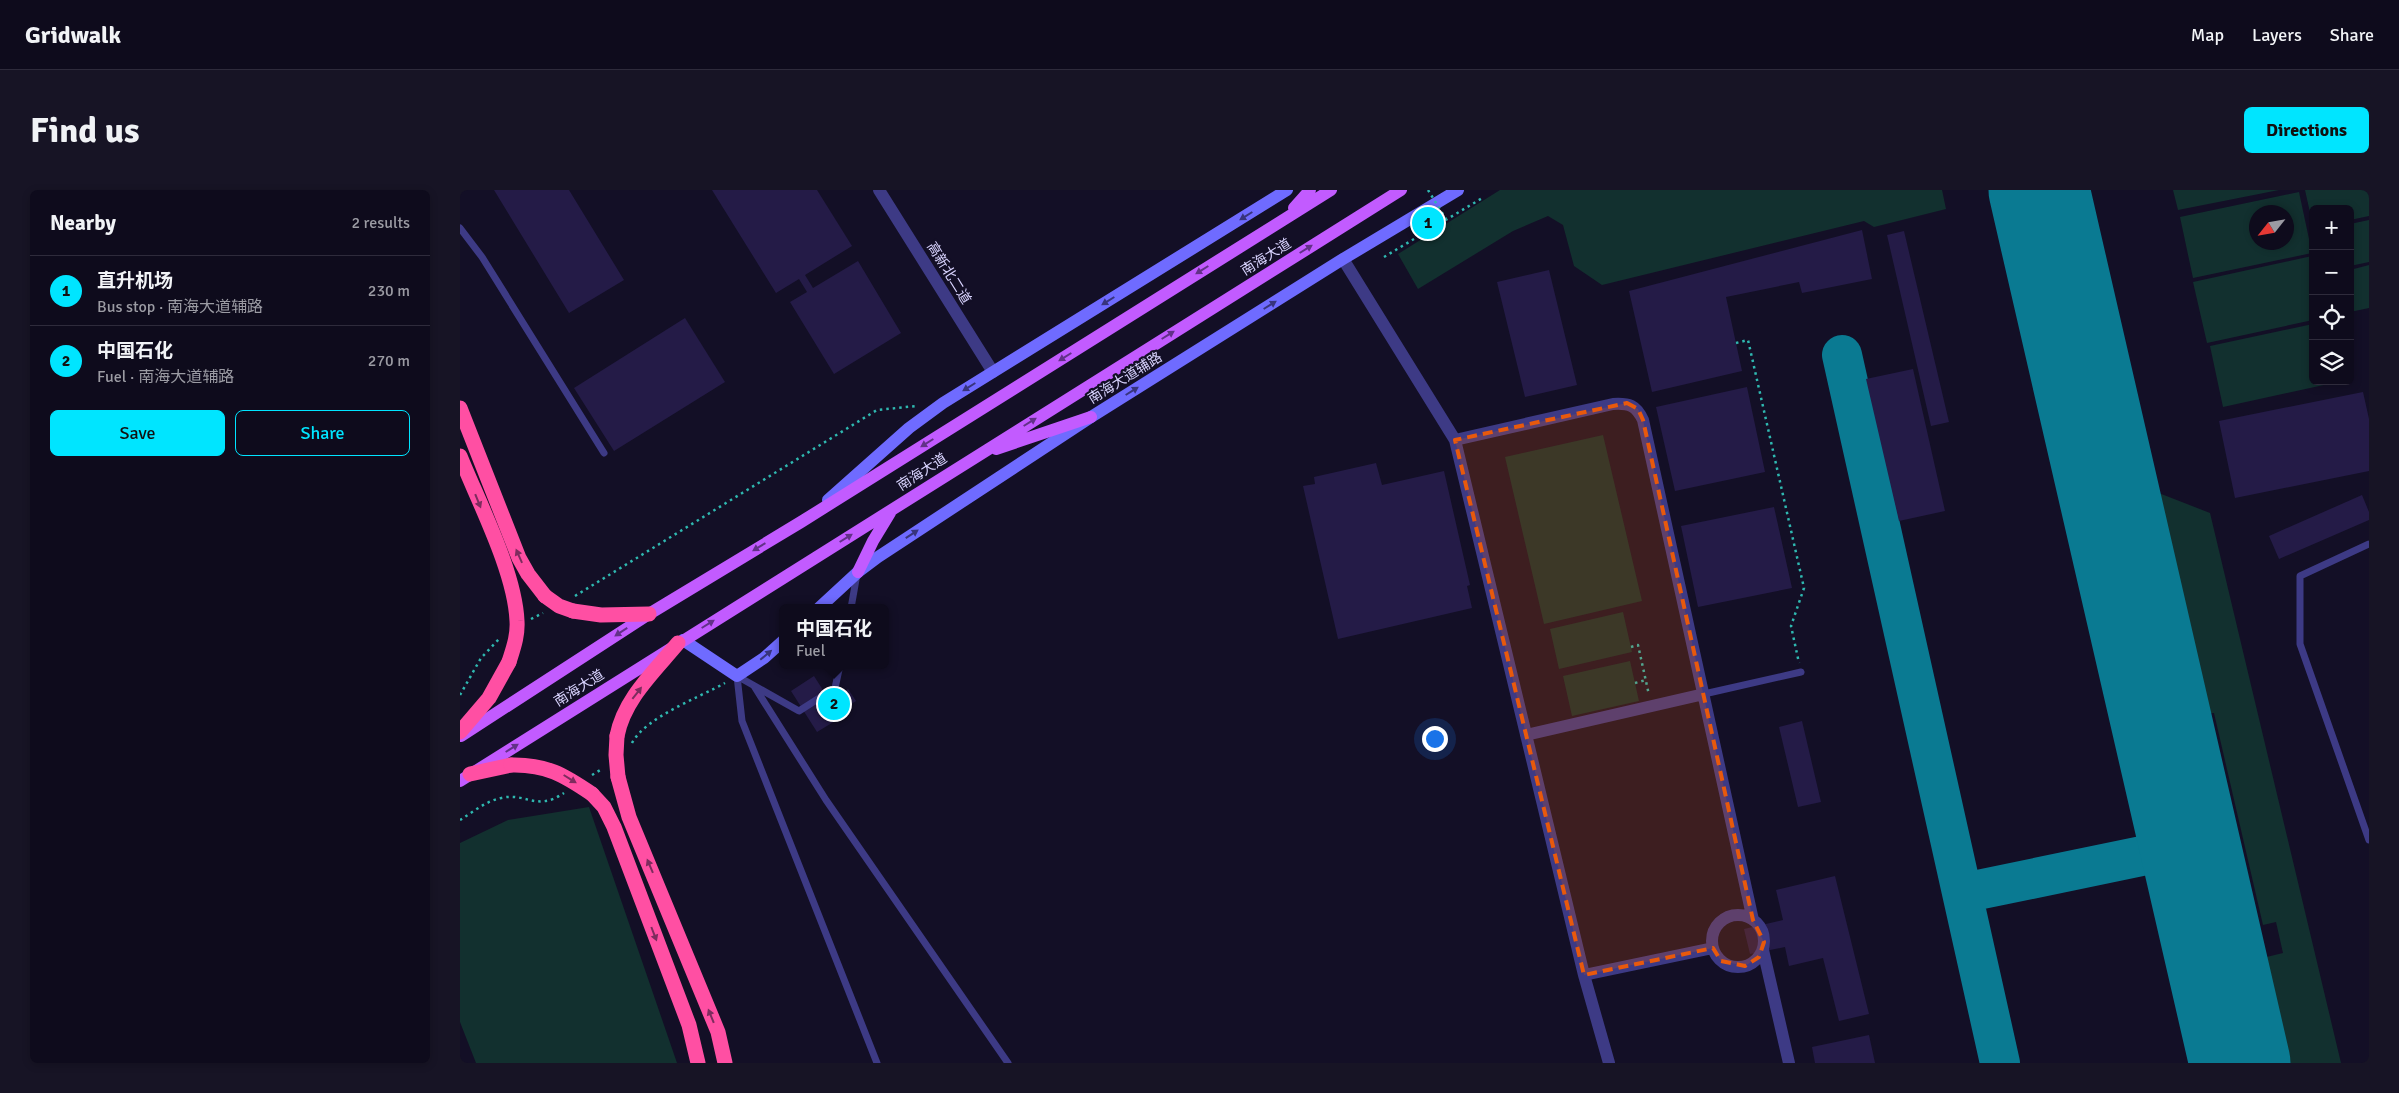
<!DOCTYPE html>
<meta charset="utf-8">
<style>
body{margin:0;font-family:Signika,"Noto Sans SC",sans-serif;background:#171425;color:#f1f3f6}
.controls{position:absolute;right:15px;top:15px;display:grid;overflow:hidden;border-radius:8px;box-shadow:0 2px 8px #0003}
.controls button{width:45px;height:45px;display:grid;place-items:center;padding:0;border:0;border-bottom:1px solid #2e2b3b;background:#0e0b1c;color:#f1f3f6;font:25px sans-serif}
.compass{position:absolute;left:1789px;top:15px;width:45px;height:45px;border-radius:50%;background:#0e0b1c;box-shadow:0 2px 8px #0003;rotate:239deg}
.you{position:absolute;left:974px;top:548px;width:18px;height:18px;margin:-12px;border:4px solid #fff;border-radius:50%;background:#1a73e8;box-shadow:0 0 0 8px #1a73e833}
.badge{display:grid;place-items:center;width:32px;height:32px;border-radius:50%;background:#00e5ff;color:#111;font-size:16px;font-weight:700}
.pin{position:absolute;translate:-50% -50%;border:2px solid #fff;box-shadow:0 1px 5px #0006}
.popup{position:absolute;left:319px;top:414px;width:110px;height:65px;box-sizing:border-box;display:grid;place-content:center;border-radius:8px;background:#0e0b1c;filter:drop-shadow(0 1px 4px #0005);font-size:16px;white-space:nowrap;color:#9b9ba3}
.popup b{font-size:19px;color:#f1f3f6}
.popup::after{content:'';position:absolute;left:50%;top:100%;margin-left:-10px;border:10px solid transparent;border-top-color:#0e0b1c}
.list{margin:0;padding:0;list-style:none}
h2{display:flex;justify-content:space-between;align-items:center;height:65px;margin:0;padding:0 20px;font-size:21px}
h2 small{font-size:16px;font-weight:400;color:#9b9ba3}
.list li{display:grid;grid-template-columns:32px 1fr auto;gap:15px;align-items:center;box-sizing:border-box;height:70px;padding:0 20px;border-top:1px solid #2e2b3b}
.list b{display:block;font-size:19px;white-space:nowrap}
.list p{margin:0;font-size:16px;white-space:nowrap;color:#9b9ba3}
.list em{font-size:16px;font-style:normal;color:#9b9ba3}
.actions{display:flex;gap:10px;padding:15px 20px}
.actions a{flex:1;padding:11px 0;border:1px solid #00e5ff;border-radius:8px;text-align:center;font-size:18px;color:#00e5ff}
.actions .main{background:#00e5ff;color:#111}
.icon{flex:none;width:28px;height:28px;fill:none;stroke:currentColor;stroke-width:2;stroke-linecap:round;stroke-linejoin:round}
.map{position:relative;flex:none;width:1909px;height:873px;overflow:hidden;border-radius:8px}
header{display:flex;align-items:center;gap:30px;box-sizing:border-box;height:70px;padding:0 25px;background:#0e0b1c;border-bottom:1px solid #2e2b3b}
header strong{font-size:24px}
nav{display:flex;gap:28px;margin-inline-start:auto;font-size:18px}
.intro{display:flex;align-items:center;justify-content:space-between;box-sizing:border-box;height:120px;padding:0 30px}
h1{margin:0;font-size:35px}
.button{padding:12px 22px;border-radius:8px;background:#00e5ff;color:#111;font-size:18px;font-weight:700}
main{display:flex;gap:30px;padding:0 30px}
aside{flex:1;background:#0e0b1c;border-radius:8px;box-shadow:0 2px 8px #0003}
.map>svg:first-child{display:block}
</style>
<header>
<strong>Gridwalk</strong>
<nav><a>Map</a><a>Layers</a><a>Share</a></nav>
</header>
<div class="intro"><h1>Find us</h1><a class="button">Directions</a></div>
<main>
<aside>
<h2>Nearby<small>2 results</small></h2>
<ul class="list">
<li><span class="badge">1</span><div><b>直升机场</b><p>Bus stop · 南海大道辅路</p></div><em>230 m</em></li>
<li><span class="badge">2</span><div><b>中国石化</b><p>Fuel · 南海大道辅路</p></div><em>270 m</em></li>
</ul>
<div class="actions"><a class="main">Save</a><a>Share</a></div>
</aside>
<div class="map">
<svg width="1909" height="873" viewBox="0 0 1909 873">
<rect width="100%" height="100%" fill="#130f26"/>
<path fill="#12302f" fill-rule="evenodd" d="M1040,0H1482L1486,19L1414,37L1404,31L1142,95L1114,76L1103,35L1088,26L1053,41L958,99L938,64Z
M1713,0H1819L1718,20Z
M1845,0H1909V26L1890,30V19H1853V36Z
M1839,2L1852,63L1733,88L1720,27ZM1796,22H1826V52H1796Z
M1909,30V72L1890,76V34Z
M1852,66L1853,130L1747,153L1733,92Z
M1909,75V118L1890,122V80Z
M1853,134V191H1882L1763,217L1750,156Z
M1143,245L1182,411L1084,434L1045,267Z
M1668,291L1750,323L1881,873H1805L1782,773L1823,763L1816,732L1803,735L1754,523L1722,525Z
M1163,422L1172,462L1099,479L1090,439Z
M1170,471L1179,511L1112,526L1103,486Z
M129,617L217,873H16L0,832V653L48,630Z"/>
<g fill="none" stroke-linecap="round" stroke-linejoin="round">
<path stroke="#0a7a92" stroke-width="40" d="M1382,165L1540,873
M1503,703L1730,656"/>
<path stroke="#0a7a92" stroke-width="101" d="M1579,0L1780,873"/>
</g>
<path fill="#241b47" d="M34,0H109L164,90L109,123Z
M252,0H357L392,56L345,85L353,98L398,71L441,143L374,184L330,112L347,102L339,89L316,103Z
M1402,40L1412,89L1342,103L1339,92L1266,107L1282,181L1192,202L1169,101Z
M1444,41L1489,232L1471,236L1427,45Z
M1089,80L1117,195L1065,207L1037,92Z
M225,128L265,192L154,261L114,198Z
M1453,179L1485,321L1439,331L1406,189Z
M1287,197L1305,282L1215,301L1196,217Z
M1903,202L1909,229V281L1775,308L1759,231Z
M916,273L922,295L984,281L1010,395L1007,396L1012,418L878,449L843,296L855,294L854,287Z
M1902,305L1909,322V330L1819,369L1809,346Z
M1314,317L1332,398L1238,417L1221,336Z
M354,486L370,511L388,499L396,511L377,523L380,528L357,542L331,501Z
M1342,531L1361,612L1338,617L1319,537Z
M1375,686L1409,824L1379,831L1363,768L1329,776L1325,757L1290,764L1284,739L1323,730L1316,700Z
M1409,845L1415,873H1355L1352,857Z"/>
<g fill="none" stroke-linecap="round" stroke-linejoin="round">
<path stroke="#2fb8b0" stroke-width="2.5" stroke-dasharray="2.5 4" stroke-linecap="butt" d="M924,67L1024,7
M1276,153L1288,150L1344,398L1331,436L1339,473
M115,406L417,220L456,216
M71,429L83,423
M1171,457L1178,455L1189,505
M1175,493L1186,490
M0,505L21,468L40,448
M172,553C186,527 238,508 265,493
M132,585L142,579
M0,630C13,622 26,611 41,608C66,602 76,622 104,603"/>
<path stroke="#3d3a85" stroke-width="7" d="M0,38L22,67L144,263
M1909,354L1840,386V454L1909,650
M391,418L397,384
M277,486L282,531L417,873
M277,486L339,521L375,498L380,475
M294,496L366,610L548,873
M1244,504L1341,482"/>
<path stroke="#3d3a85" stroke-width="12" d="M883,69L995,250L1124,785L1149,873
M995,250L1153,214C1169,213 1176,215 1183,230L1293,730
M1066,545L1244,504
M1252 751a26 26 0 1 1 52 0a26 26 0 1 1-52 0Z
M1303,760L1329,873
M1124,785L1253,758"/>
<path stroke="#3d3a85" stroke-width="12" d="M419,0L533,182"/>
<path stroke="#6f6bff" stroke-width="12" d="M368,310L449,238L483,213L827,0
M359,418L398,382L418,367L631,227L883,69L998,0
M223,450L277,486L304,468L323,451"/>
<path stroke="#c25bff" stroke-width="12" d="M834,18L850,0
M536,259L631,227
M398,382L413,351L430,323
M1,546L189,424L341,332L871,0
M0,591L941,0"/>
<path stroke="#ff4fa3" stroke-width="15" d="M0,218L59,368L68,384L85,406
M113,421L141,425L189,424
M0,542L29,508L49,472
M157,546C164,509 194,482 218,453
M10,584L51,575
M158,587L169,627L258,842L265,873
M132,604L144,617L154,637L229,835L238,873"/>
<path stroke="#2fb8b0" stroke-width="2.5" stroke-dasharray="2.5 4" stroke-linecap="butt" d="M968,0L986,29"/>
<path stroke="#ff4fa3" stroke-width="15" d="M0,266C19,313 55,382 57,431C58,446 53,459 49,472
M85,406L99,416L113,421
M157,546L156,565L158,587
M51,575C86,574 104,585 132,604"/>
</g>
<defs><path id="oneway-solid" d="M-6-.8H1V-3.2L6.5 0L1 3.2V.8H-6Z" transform="scale(1.25)"/></defs>
<g fill="#38347d">
<use href="#oneway-solid" transform="translate(786 26) rotate(148)"/>
<use href="#oneway-solid" transform="translate(648 111) rotate(148)"/>
<use href="#oneway-solid" transform="translate(810 115) rotate(-32)"/>
<use href="#oneway-solid" transform="translate(509 197) rotate(148)"/>
<use href="#oneway-solid" transform="translate(672 201) rotate(-32)"/>
<use href="#oneway-solid" transform="translate(452 344) rotate(-33)"/>
<use href="#oneway-solid" transform="translate(306 465) rotate(-40)"/>
</g>
<g fill="#623188">
<use href="#oneway-solid" transform="translate(846 59) rotate(-32)"/>
<use href="#oneway-solid" transform="translate(742 80) rotate(148)"/>
<use href="#oneway-solid" transform="translate(708 145) rotate(-32)"/>
<use href="#oneway-solid" transform="translate(605 167) rotate(148)"/>
<use href="#oneway-solid" transform="translate(570 232) rotate(-32)"/>
<use href="#oneway-solid" transform="translate(467 253) rotate(148)"/>
<use href="#oneway-solid" transform="translate(386 348) rotate(-32)"/>
<use href="#oneway-solid" transform="translate(299 357) rotate(149)"/>
<use href="#oneway-solid" transform="translate(248 434) rotate(-32)"/>
<use href="#oneway-solid" transform="translate(161 442) rotate(147)"/>
<use href="#oneway-solid" transform="translate(52 558) rotate(-32)"/>
</g>
<g fill="#7d2c5e">
<use href="#oneway-solid" transform="translate(18 311) rotate(68)"/>
<use href="#oneway-solid" transform="translate(59 366) rotate(-114)"/>
<use href="#oneway-solid" transform="translate(177 503) rotate(-52)"/>
<use href="#oneway-solid" transform="translate(110 589) rotate(32)"/>
<use href="#oneway-solid" transform="translate(190 676) rotate(-113)"/>
<use href="#oneway-solid" transform="translate(194 744) rotate(69)"/>
<use href="#oneway-solid" transform="translate(251 826) rotate(-112)"/>
</g>
<path fill="#e8590c" fill-opacity="0.2" stroke="#e8590c" stroke-width="4" stroke-dasharray="10 6" stroke-linejoin="round" d="M1167,213L1178,219L1183,230L1293,730L1304,752L1299,767L1285,776L1261,771L1253,758L1124,785L995,250Z"/>
<g text-anchor="middle" dominant-baseline="central" stroke-width="4.5" stroke-linejoin="round" paint-order="stroke">
<g font-size="14" fill="#d9d4ff" stroke="#130f26">
<text transform="translate(806 67) rotate(-32)">南海大道</text>
<text transform="translate(489 83) rotate(58)">高新北二道</text>
<text transform="translate(665 188) rotate(-32)">南海大道辅路</text>
<text transform="translate(462 282) rotate(-33)">南海大道</text>
<text transform="translate(119 498) rotate(-32)">南海大道</text>
</g>
</g>
</svg>
<div class="controls">
<button>+</button>
<button>−</button>
<button><svg class="icon" aria-label="locate" viewBox="0 0 24 24"><circle cx="12" cy="12" r="6"/><path d="M12 2v4M12 18v4M2 12h4M18 12h4"/></svg></button>
<button><svg class="icon" aria-label="layers" viewBox="0 0 24 24"><path d="M12 4l9 5-9 5-9-5zM3 14l9 5 9-5"/></svg></button>
</div>
<svg class="compass" viewBox="-18 -18 36 36"><path d="M0-13l5 13h-10z" fill="#e53935"/><path d="M0 13l5-13h-10z" fill="#9b9ba3"/></svg>
<div class="you"></div>
<div class="pin badge" style="left:968px;top:33px">1</div>
<div class="pin badge" style="left:374px;top:514px">2</div>
<div class="popup"><b>中国石化</b>Fuel</div>
</div>
</main>
